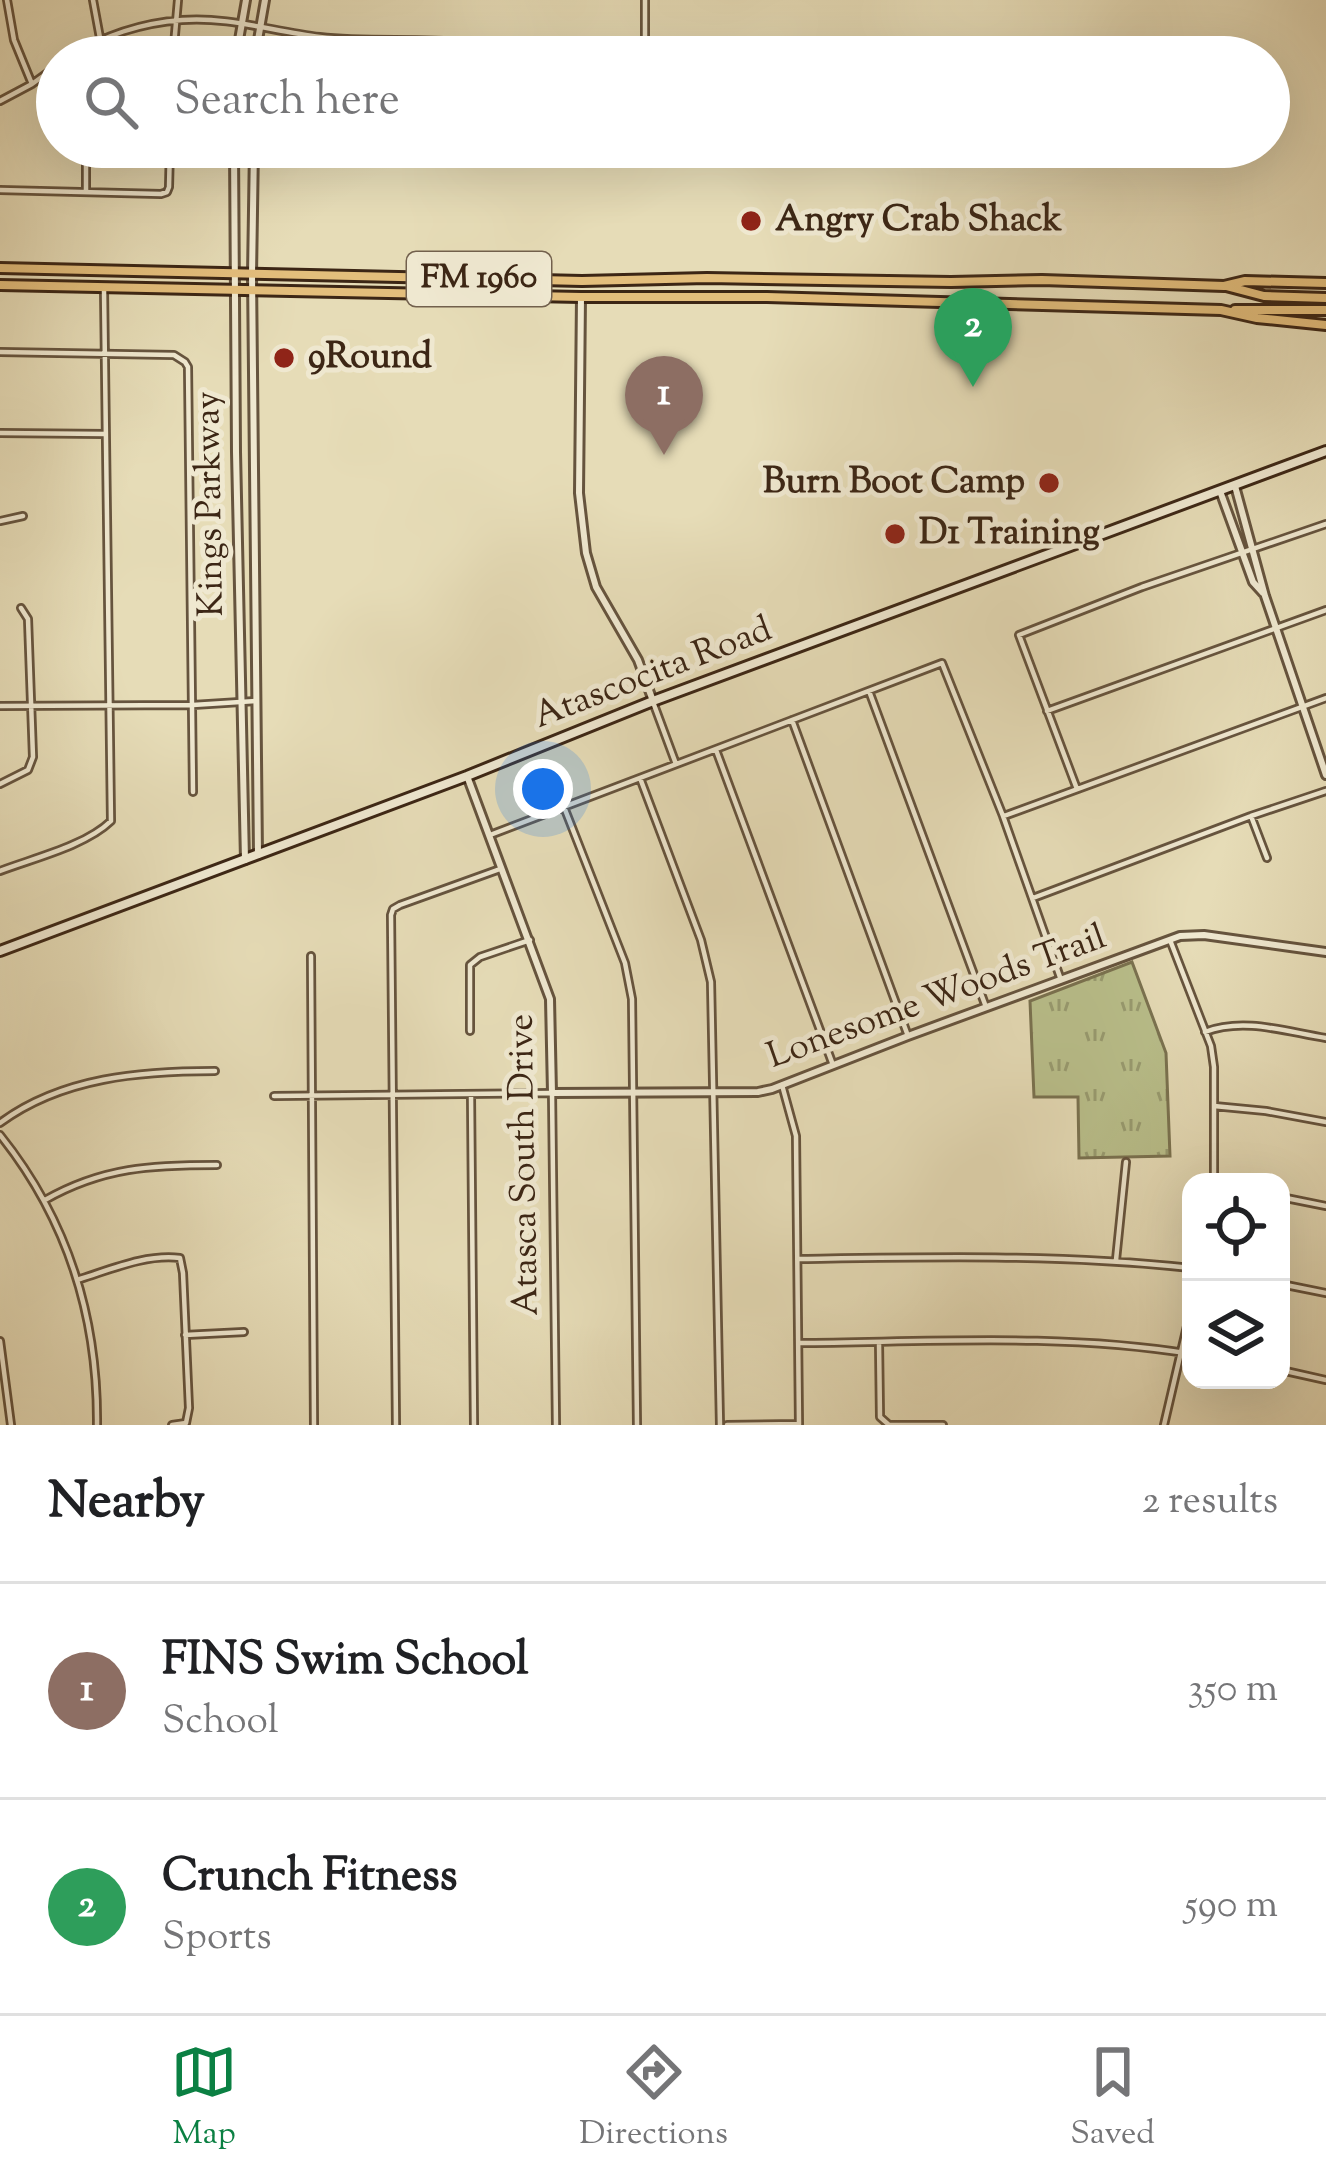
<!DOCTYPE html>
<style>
body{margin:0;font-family:"Sorts Mill Goudy",serif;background:#f6f6f6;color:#202124}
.controls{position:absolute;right:36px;bottom:36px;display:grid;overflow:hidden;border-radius:24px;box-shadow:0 12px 48px #0002}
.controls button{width:108px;height:108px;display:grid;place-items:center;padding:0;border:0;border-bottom:3px solid #e0e0e0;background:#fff;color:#202124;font:60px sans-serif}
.you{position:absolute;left:543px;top:789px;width:42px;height:42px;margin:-30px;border:9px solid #fff;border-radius:50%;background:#1a73e8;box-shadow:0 0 0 18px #1a73e833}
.badge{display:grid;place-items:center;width:78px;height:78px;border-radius:50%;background:#0b8043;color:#fff;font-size:39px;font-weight:700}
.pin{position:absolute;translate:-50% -99px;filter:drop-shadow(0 3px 6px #0008)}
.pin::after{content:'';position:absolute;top:63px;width:42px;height:36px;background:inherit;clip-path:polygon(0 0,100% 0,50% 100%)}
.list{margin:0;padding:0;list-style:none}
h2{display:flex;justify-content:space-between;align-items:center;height:156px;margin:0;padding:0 48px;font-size:51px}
h2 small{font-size:39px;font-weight:400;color:#757577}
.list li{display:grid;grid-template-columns:78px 1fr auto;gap:36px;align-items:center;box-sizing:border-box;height:216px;padding:0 48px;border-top:3px solid #e0e0e0}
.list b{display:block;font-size:45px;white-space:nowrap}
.list p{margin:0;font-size:39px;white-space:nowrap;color:#757577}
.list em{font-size:39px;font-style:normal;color:#757577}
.icon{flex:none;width:66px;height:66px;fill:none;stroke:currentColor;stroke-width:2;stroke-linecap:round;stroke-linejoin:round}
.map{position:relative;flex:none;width:1326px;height:1425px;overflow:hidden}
.search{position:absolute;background:#fff;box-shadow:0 12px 48px #0002;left:36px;right:36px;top:36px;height:132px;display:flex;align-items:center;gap:30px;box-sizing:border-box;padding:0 42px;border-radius:66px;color:#757577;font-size:45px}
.sheet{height:588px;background:#fff}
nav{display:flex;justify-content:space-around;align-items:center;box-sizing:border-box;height:168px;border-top:3px solid #e0e0e0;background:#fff;font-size:33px;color:#757577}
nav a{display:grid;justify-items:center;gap:6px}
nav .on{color:#0b8043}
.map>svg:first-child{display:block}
</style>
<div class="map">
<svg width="1326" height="1425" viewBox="0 0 1326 1425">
<defs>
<pattern id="park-tufts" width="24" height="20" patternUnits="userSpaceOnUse" patternTransform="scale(3)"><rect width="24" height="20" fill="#b9bf8b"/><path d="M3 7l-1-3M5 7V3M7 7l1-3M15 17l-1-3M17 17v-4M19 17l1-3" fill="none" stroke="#989b70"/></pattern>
</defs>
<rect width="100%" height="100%" fill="#e6dcb7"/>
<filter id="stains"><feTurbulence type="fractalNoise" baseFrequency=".00167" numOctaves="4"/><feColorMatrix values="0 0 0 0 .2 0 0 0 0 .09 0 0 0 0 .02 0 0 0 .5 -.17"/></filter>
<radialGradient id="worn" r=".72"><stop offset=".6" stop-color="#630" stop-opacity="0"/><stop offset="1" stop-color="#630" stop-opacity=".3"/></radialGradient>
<path fill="url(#park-tufts)" stroke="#7a7250" stroke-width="3" d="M1132,962L1166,1053L1170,1156L1079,1158L1078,1097H1034L1030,1001Z"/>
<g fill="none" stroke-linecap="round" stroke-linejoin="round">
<g stroke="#66543e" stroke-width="10">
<path id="minor" d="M7,0L14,40L32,84
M93,0L100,38
M69,57C105,35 140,23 182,20C227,16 275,32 320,37C390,45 463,31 531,57
M173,57L178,0
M645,57V0
M0,101L32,84L57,66
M86,155V191
M0,190L161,194L167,192L169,187L170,147
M0,352L174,355L185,362L188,367L193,792
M0,433L106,434
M0,521L23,516
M869,691L986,1007
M653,702L676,764
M0,706L193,705L256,701
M1047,711L1326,610
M792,720L908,1036
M716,750L833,1065
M640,778L701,940L711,982L720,1425
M0,784L28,770L33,757L28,619L21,608
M1077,789L1019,635L1142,587L1326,524
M564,807L625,963L632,999L637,1425
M1004,816L1326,698
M1251,816L1267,858
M490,835L942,663L1003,816L1061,980
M0,871C34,858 85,846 111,821L104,290
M1033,898L1251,816L1326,791
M1170,940L1211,1046L1214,1067V1182
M311,956L314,1425
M470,1031V965L480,957L530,940
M1205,1032C1244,1017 1287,1032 1326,1038
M471,1095L474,1425
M274,1096L552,1093L556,1425
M1214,1106L1266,1111L1326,1122
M0,1123C62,1077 142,1071 215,1071
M0,1135C68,1220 98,1317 97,1425
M1281,1197L1326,1206
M45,1200C103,1167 152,1165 217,1165
M798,1259C930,1257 1060,1254 1191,1268
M1116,1260L1126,1162
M80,1279C112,1269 146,1254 180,1258L183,1273L189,1408L186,1423L172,1425
M1281,1284L1326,1293
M185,1335L244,1332
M0,1341L11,1425
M879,1342L880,1417L889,1425H943
M799,1343C930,1342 1062,1333 1191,1354
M1281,1370L1326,1380
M396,1425L391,915L393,909L400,905L500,869
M727,1425L799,1424L796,1136L782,1085
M1164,1425L1191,1309"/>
</g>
<g stroke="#66543e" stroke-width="12">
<path id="tertiary" d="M236,57L246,0
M255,57L265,0
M234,147L236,452L245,860
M254,147L252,275L258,855
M581,297L579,493L586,553L596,587L638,660L653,701
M1235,486L1265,596L1326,775
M1220,491L1253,582L1263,593
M467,776L550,999L552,1093L758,1092L772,1089L908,1036L1180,936L1204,935L1326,952"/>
</g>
<g stroke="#3c2615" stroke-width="14">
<path id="secondary" d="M0,951L467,776L653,701L1326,451"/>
</g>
<g stroke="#3c2615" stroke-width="14">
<path id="primary" d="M0,268L582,281L707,278L951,282L1042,280L1224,286L1245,281L1326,283
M0,285L581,297H767L1221,310L1257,318L1326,325
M1226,286L1264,296L1326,298
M1235,310H1326"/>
</g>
<use href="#minor" stroke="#efe8d0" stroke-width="4.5"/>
<use href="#tertiary" stroke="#efe8d0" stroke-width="6"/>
<use href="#secondary" stroke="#efe8d0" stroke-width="8"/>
<use href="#primary" stroke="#e3be7c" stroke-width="8"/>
</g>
<g fill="#8f2418" stroke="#efe8d0" stroke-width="4.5">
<circle cx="751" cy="221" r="12"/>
<circle cx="284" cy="358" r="12"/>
<circle cx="1049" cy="483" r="12"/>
<circle cx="895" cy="534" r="12"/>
</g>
<g text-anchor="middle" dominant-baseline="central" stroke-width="10" stroke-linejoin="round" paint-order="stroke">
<rect fill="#efe8d0" stroke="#72604d" stroke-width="3" x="407" y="252" width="144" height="54" rx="9"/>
<g font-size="33" font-weight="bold" fill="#3c2615">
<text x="479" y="279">FM 1960</text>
</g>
<g font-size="36" font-weight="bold" fill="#3c2615" stroke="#efe8d0" text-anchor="start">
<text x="775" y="221">Angry Crab Shack</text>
<text x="308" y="358">9Round</text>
<text x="1025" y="483" text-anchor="end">Burn Boot Camp</text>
<text x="919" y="534">D1 Training</text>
</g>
<g font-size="36" fill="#3c2615" stroke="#efe8d0">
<text transform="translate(211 504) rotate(-91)">Kings Parkway</text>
<text transform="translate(653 674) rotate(-21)">Atascocita Road</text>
<text transform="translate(937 998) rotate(-20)">Lonesome Woods Trail</text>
<text transform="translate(525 1165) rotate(-91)">Atasca South Drive</text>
</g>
</g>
<rect width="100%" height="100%" filter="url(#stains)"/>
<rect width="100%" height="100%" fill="url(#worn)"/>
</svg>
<div class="controls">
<button><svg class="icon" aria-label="locate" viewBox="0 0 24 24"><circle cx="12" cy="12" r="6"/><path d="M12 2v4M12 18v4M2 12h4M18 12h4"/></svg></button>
<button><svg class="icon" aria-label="layers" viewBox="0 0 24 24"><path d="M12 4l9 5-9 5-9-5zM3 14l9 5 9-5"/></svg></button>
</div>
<div class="you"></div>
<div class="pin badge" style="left:664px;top:455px;background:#8d6e63">1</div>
<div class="pin badge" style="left:973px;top:387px;background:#2e9e5b">2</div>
<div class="search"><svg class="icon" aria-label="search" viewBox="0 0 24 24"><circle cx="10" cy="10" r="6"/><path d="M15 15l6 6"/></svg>Search here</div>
</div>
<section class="sheet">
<h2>Nearby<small>2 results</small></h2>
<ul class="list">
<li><span class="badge" style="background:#8d6e63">1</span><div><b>FINS Swim School</b><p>School</p></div><em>350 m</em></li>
<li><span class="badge" style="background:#2e9e5b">2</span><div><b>Crunch Fitness</b><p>Sports</p></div><em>590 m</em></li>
</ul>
</section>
<nav>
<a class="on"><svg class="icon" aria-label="map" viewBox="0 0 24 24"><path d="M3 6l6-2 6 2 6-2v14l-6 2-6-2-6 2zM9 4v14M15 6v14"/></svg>Map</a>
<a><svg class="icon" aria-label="directions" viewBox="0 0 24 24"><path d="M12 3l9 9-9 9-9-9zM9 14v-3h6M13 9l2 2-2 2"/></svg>Directions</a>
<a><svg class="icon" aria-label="saved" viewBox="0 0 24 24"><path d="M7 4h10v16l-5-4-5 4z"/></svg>Saved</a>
</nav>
